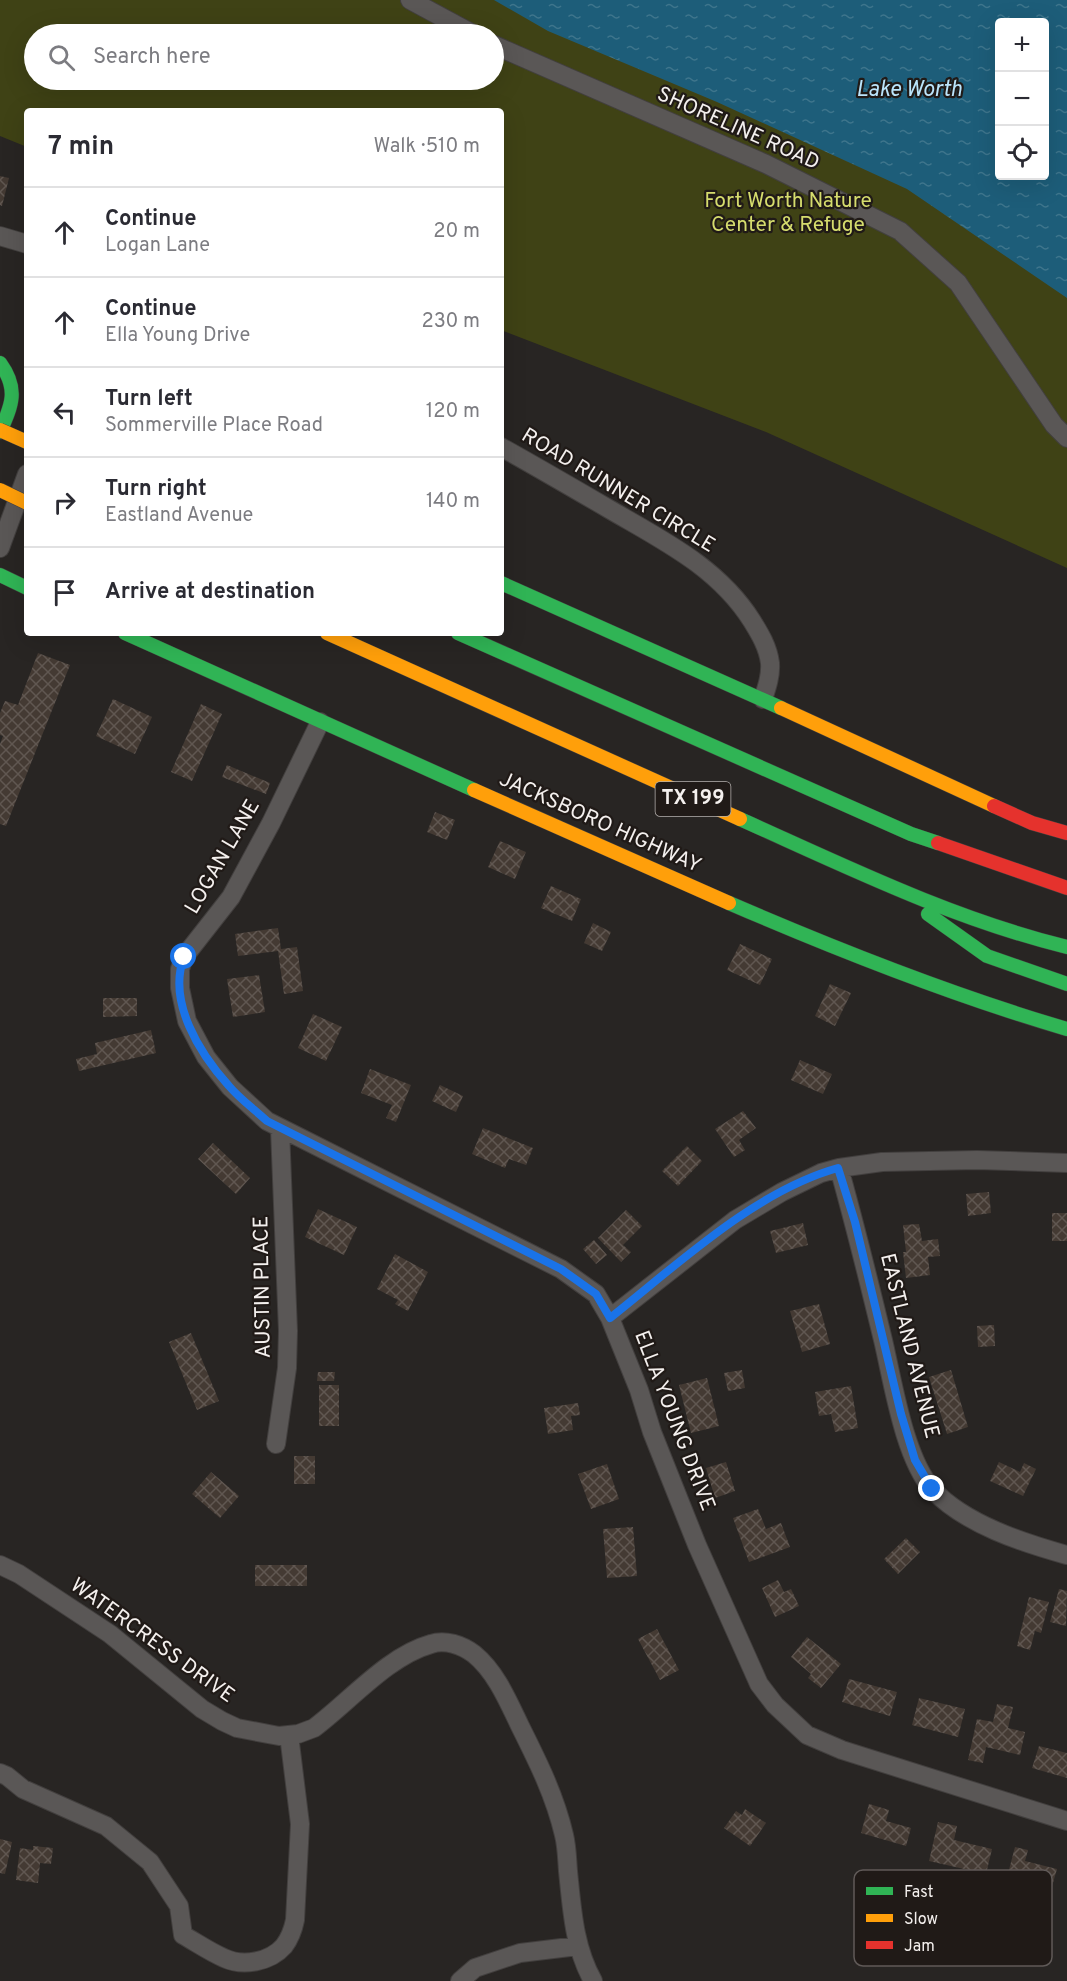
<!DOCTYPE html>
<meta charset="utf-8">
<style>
body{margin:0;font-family:Overpass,sans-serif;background:#f2f2f3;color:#2b2b33}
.controls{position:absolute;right:18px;top:18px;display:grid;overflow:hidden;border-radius:6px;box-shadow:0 6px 24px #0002}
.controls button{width:54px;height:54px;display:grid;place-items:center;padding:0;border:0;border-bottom:2px solid #e1e1e2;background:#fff;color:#2b2b33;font:30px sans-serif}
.stop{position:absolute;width:18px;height:18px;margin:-14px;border:4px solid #1a73e8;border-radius:50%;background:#fff}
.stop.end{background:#1a73e8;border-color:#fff;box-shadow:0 2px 6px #0008}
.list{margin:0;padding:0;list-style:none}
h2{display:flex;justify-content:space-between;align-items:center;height:78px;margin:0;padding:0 24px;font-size:26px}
h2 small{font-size:20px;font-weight:400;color:#7c7c81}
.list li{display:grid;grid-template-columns:39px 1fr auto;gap:18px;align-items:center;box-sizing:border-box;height:90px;padding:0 24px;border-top:2px solid #e1e1e2}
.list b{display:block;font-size:22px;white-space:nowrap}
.list p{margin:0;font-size:20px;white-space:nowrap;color:#7c7c81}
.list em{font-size:20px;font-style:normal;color:#7c7c81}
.icon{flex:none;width:33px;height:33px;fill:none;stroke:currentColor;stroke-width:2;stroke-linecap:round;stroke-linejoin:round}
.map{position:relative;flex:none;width:1067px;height:1981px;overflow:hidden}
.search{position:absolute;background:#fff;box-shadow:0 6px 24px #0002;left:24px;top:24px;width:480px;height:66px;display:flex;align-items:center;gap:15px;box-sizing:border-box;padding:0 21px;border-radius:33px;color:#7c7c81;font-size:22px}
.panel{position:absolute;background:#fff;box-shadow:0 6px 24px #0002;left:24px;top:108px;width:480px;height:528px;border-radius:6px}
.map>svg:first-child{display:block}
</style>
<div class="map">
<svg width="1067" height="1981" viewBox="0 0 1067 1981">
<defs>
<pattern id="water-ripples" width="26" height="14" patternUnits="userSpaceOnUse" patternTransform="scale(1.5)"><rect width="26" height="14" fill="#1d5d79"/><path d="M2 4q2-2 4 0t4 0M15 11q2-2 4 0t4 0" fill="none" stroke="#3e758c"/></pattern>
<pattern id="building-cross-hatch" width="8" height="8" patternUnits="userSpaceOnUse" patternTransform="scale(1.5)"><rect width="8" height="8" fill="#443a33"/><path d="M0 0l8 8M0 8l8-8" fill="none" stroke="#605751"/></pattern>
</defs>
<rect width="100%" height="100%" fill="#282523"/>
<path fill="#3f4215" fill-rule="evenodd" d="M0,0H1067V568L766,432L501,330V111H27V147L0,136ZM1000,22H1044V176H1000ZM34,34H494V80H34Z"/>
<path fill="url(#water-ripples)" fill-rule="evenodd" d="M494,0H1067V298L907,189L717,102L548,31ZM1000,22H1044V176H1000Z"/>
<path fill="url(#building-cross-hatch)" d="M0,176L9,178L2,206L0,205Z
M38,653L70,665L6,826L0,824V744L3,736L0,735V713L5,701L18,705Z
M113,699L152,717L135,754L96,736Z
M201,704L222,714L192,781L171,772Z
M227,765L270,783L266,794L222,777Z
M435,812L455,820L447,840L427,832Z
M500,841L526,852L515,879L488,867Z
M551,886L581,899L572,921L541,908Z
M593,923L611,932L602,951L584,943Z
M278,928L281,949L297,947L303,991L284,994L278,951L238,956L235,934Z
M740,944L772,959L760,985L727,970Z
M259,975L265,1012L233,1017L227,979Z
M830,984L851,993L835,1026L815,1016Z
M103,998H137V1016L103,1017Z
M313,1014L342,1027L326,1061L298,1048Z
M151,1030L156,1053L79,1071L76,1059L97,1054L95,1043Z
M800,1060L832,1074L823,1094L791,1080Z
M370,1069L411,1085L396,1122L386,1118L392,1105L361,1093Z
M440,1085L463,1096L456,1112L432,1101Z
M743,1111L756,1128L739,1140L745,1150L734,1157L715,1129Z
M483,1128L533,1148L526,1165L509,1159L505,1168L472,1154Z
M213,1143L250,1178L236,1194L198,1159Z
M687,1146L702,1161L678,1186L662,1171Z
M989,1192L991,1213L968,1216L966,1194Z
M318,1209L357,1227L344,1255L305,1237Z
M626,1210L642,1226L623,1245L631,1252L621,1262L598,1238Z
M1052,1213H1067V1241H1052Z
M803,1223L808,1245L776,1253L770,1231Z
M919,1224L922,1241L938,1239L940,1256L928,1257L930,1275L906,1278L903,1252H906L903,1225Z
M594,1240L607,1255L596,1264L583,1249Z
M395,1254L428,1272L408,1311L395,1304L398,1300L377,1289Z
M819,1304L830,1344L802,1352L790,1311Z
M994,1325L995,1346L978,1347L977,1326Z
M191,1333L219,1401L197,1410L169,1342Z
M742,1370L745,1388L728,1391L724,1373Z
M951,1370L968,1427L947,1434L929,1377Z
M318,1372H335L334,1381H317Z
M707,1378L719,1426L691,1433L679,1385Z
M319,1385H339V1426H319Z
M851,1386L858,1428L835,1432L831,1414L819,1416L815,1392Z
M578,1403L580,1415L571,1416L573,1430L548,1434L544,1408Z
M294,1456H315V1484H294Z
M726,1462L735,1491L715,1498L706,1468Z
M999,1462L1020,1472L1024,1463L1036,1469L1023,1496L990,1481Z
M607,1464L619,1499L591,1509L578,1474Z
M211,1472L239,1496L220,1518L192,1494Z
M758,1509L766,1529L781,1523L790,1547L749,1562L733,1518Z
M633,1527L637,1576L607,1578L603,1529Z
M906,1538L920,1552L898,1574L884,1559Z
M255,1565H307V1586H255Z
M778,1580L784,1592L791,1589L799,1606L775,1617L762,1588Z
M1059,1589L1067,1591L1066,1626L1050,1622Z
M1029,1597L1049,1602L1041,1633L1035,1631L1030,1650L1017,1646Z
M657,1629L679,1670L660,1680L638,1639Z
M807,1637L841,1664L821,1688L808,1678L811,1674L791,1657Z
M849,1679L897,1692L890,1716L842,1702Z
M919,1698L965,1709L958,1737L912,1725Z
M997,1704L1013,1707L1008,1728L1025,1732L1020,1755L986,1747L983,1763L968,1760L977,1719L993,1722Z
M1039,1746L1067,1753V1778L1032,1768Z
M869,1804L889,1810L886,1821L911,1828L906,1846L861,1833Z
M745,1809L766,1823L750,1846L724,1828L736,1811L742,1815Z
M938,1822L957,1826L954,1840L992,1849L986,1874L929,1861Z
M0,1839L12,1842L5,1874L0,1873Z
M33,1846L53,1848L51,1864L40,1863L38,1883L16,1880L20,1848L33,1850Z
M1015,1847L1028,1850L1025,1861L1057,1869L1050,1893L1006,1881Z"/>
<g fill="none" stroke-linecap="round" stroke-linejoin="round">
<g stroke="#423f3e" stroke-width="20">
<path id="street" d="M410,0L473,34
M494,45L766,164L900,231L958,283L1054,425L1067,438
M0,236L27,244
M501,447C537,467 573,488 609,509C662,540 718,567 752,621C760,634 768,647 770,663C771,675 767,687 763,699
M0,548L27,474
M320,722L271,823L231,897L184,957L180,969V988L187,1021L206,1057L230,1087L267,1121L561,1269L596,1294L610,1318L639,1390L652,1432L697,1545L759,1684L775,1705L807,1735L842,1750L1067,1821
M839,1168C855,1225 869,1282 883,1340C893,1382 904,1458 933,1490C965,1524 1023,1543 1067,1555
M610,1318L735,1220L782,1192L821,1173L839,1168L882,1162L977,1160L1067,1163
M276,1444L287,1368L288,1331L280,1129
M0,1565L19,1574L110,1634L202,1709L222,1721L237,1728L279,1736L298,1734L314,1728C350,1701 388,1656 431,1644C445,1639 462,1645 474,1654C496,1672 508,1701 520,1726C538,1762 555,1796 564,1835C567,1847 567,1859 568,1871C572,1910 574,1947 593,1981
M0,1773L7,1776L23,1789L106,1826L150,1862L179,1906L183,1935C197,1943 210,1952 224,1958C243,1967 270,1962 284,1946C290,1938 293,1930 295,1920L300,1824L289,1735
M460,1981L475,1968L520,1953L578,1946"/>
</g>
<g stroke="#423f3e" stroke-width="15">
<path id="fast" d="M0,363C19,389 12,405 0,432
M0,575L27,588
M501,583L781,708
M125,633L474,790
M458,633L911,834L938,843
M740,819C847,867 953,919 1067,947
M729,903C840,951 951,995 1067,1029
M928,914L987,956L1067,984"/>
</g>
<g stroke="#423f3e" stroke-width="15">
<path id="slow" d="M327,633L740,819
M781,708L994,806
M474,790L729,903"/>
</g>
<g stroke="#423f3e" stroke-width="15">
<path id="jam" d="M994,806L1032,823L1067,833
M938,843L1067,888"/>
</g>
<use href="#street" stroke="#5a5756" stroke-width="18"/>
<use href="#fast" stroke="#30b455" stroke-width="14"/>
<use href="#slow" stroke="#ff9f0a" stroke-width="14"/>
<use href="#jam" stroke="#e5322d" stroke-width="14"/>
<g stroke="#423f3e" stroke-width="15" stroke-linecap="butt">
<path id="slow-bridge" d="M0,430L27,442
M0,490L27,503"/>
</g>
<use href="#slow-bridge" stroke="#ff9f0a" stroke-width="14"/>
</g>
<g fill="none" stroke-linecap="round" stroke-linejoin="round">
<path stroke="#1a73e8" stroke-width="8" d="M184,957C167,1002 200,1054 229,1086C240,1099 254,1109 267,1121L561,1269L596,1294L610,1318C677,1265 755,1191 838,1168L855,1222L901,1414L915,1460L932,1489"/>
</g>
<g text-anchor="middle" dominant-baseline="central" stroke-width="4.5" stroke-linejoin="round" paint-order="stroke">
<rect fill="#201a17" stroke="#b4b0ae" stroke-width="1.5" x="655.5" y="782" width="75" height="34" rx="4.5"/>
<g font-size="20" font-weight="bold" fill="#f4f0ee">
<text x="693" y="799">TX 199</text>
</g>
<g font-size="21" fill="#f4f0ee" stroke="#201a17">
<text transform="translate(738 129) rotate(24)">SHORELINE ROAD</text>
<text transform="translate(618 491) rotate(31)">ROAD RUNNER CIRCLE</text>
<text transform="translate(600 823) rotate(24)">JACKSBORO HIGHWAY</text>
<text transform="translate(223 857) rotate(-60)">LOGAN LANE</text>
<text transform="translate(263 1287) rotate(-91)">AUSTIN PLACE</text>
<text transform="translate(909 1346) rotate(76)">EASTLAND AVENUE</text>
<text transform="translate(674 1421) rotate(69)">ELLA YOUNG DRIVE</text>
<text transform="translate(152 1641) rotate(36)">WATERCRESS DRIVE</text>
</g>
<g font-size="21" fill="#d5dc6d" stroke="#201a17">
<text x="788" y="201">Fort Worth Nature<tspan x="788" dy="24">Center &amp; Refuge</tspan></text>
</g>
<g font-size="22" font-style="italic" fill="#bbe5fc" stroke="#201a17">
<text x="909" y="90">Lake Worth</text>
</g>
</g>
<rect x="854" y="1870" width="198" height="96" rx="9" fill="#201a17" stroke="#605a58" stroke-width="1.5"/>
<rect x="866" y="1887" width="27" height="8" fill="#30b455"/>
<rect x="866" y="1914" width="27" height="8" fill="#ff9f0a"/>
<rect x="866" y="1941" width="27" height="8" fill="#e5322d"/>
<g font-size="16" fill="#f4f0ee">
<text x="904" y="1897">Fast</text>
<text x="904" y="1924">Slow</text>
<text x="904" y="1951">Jam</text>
</g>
</svg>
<div class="controls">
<button>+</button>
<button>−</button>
<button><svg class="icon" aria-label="locate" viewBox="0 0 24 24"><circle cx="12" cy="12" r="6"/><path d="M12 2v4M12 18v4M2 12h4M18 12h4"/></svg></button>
</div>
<div class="stop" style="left:184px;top:957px"></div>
<div class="stop end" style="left:932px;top:1489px"></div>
<div class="search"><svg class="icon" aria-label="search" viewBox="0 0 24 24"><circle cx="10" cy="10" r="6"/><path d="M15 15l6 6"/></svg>Search here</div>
<section class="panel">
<h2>7 min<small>Walk · 510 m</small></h2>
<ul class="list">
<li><svg class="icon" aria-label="ahead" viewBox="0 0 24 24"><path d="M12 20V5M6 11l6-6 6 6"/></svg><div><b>Continue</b><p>Logan Lane</p></div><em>20 m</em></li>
<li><svg class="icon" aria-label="ahead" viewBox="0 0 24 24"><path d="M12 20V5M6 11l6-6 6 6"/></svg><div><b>Continue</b><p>Ella Young Drive</p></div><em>230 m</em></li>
<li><svg class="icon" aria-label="left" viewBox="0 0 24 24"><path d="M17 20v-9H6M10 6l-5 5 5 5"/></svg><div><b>Turn left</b><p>Sommerville Place Road</p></div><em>120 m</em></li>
<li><svg class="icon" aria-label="right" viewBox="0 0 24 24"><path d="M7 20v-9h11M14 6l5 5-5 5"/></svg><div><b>Turn right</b><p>Eastland Avenue</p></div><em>140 m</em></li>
<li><svg class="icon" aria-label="arrive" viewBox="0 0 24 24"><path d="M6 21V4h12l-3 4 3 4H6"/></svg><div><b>Arrive at destination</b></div></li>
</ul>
</section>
</div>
